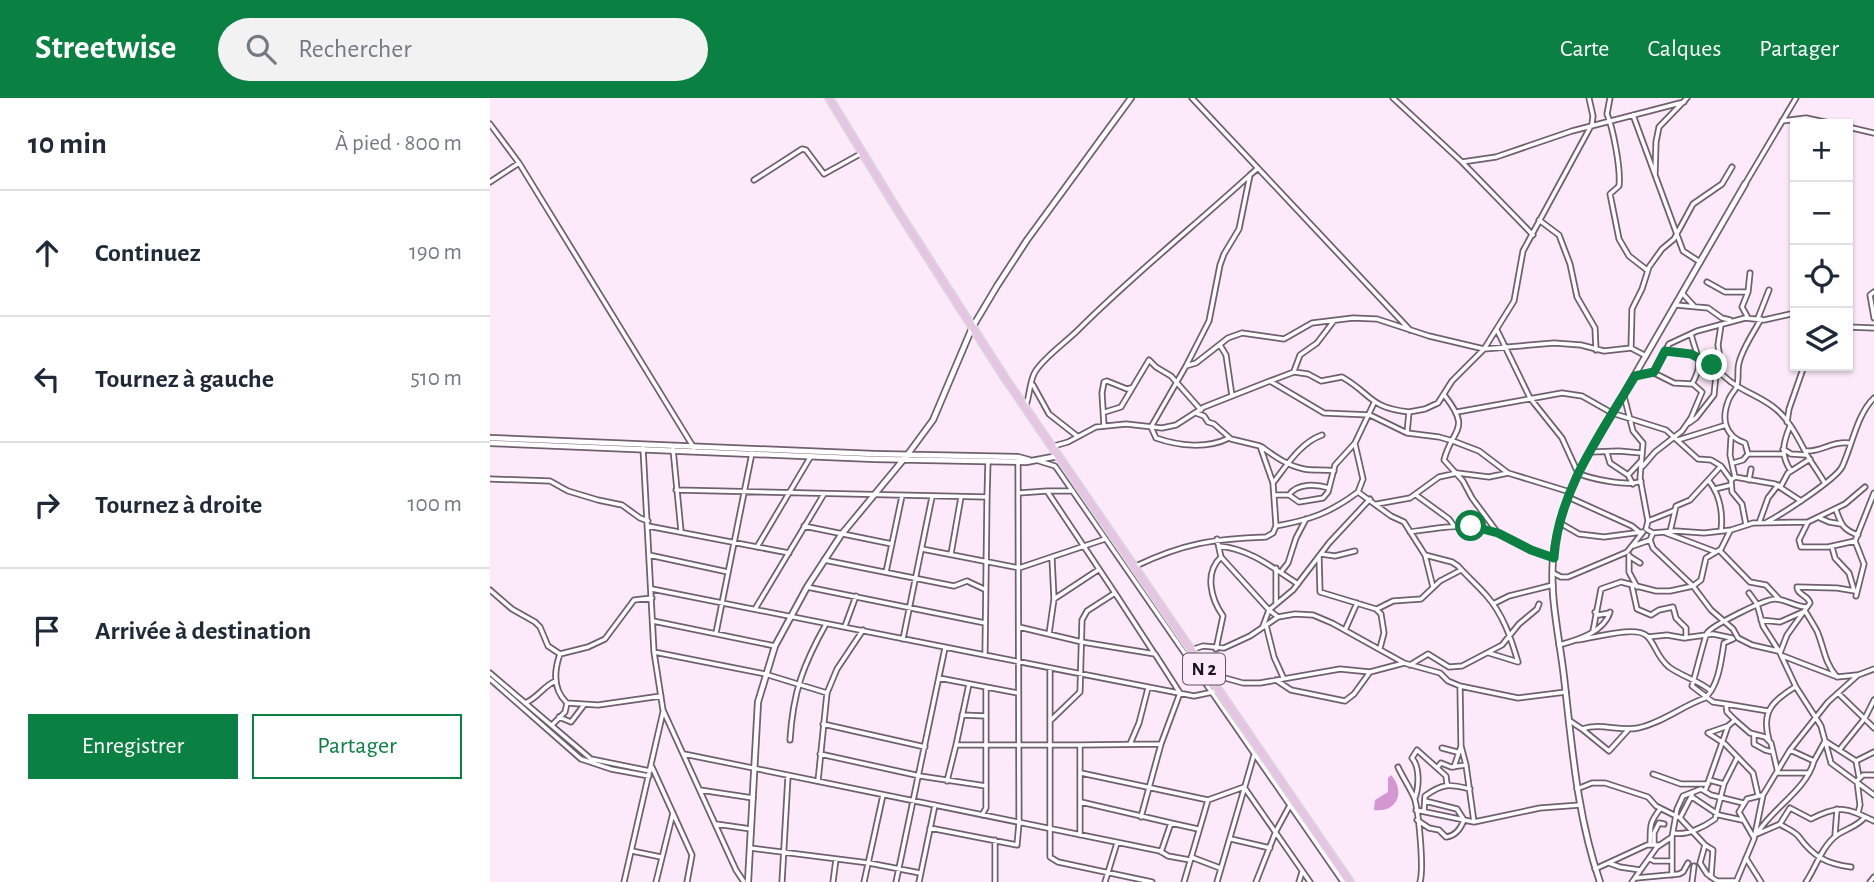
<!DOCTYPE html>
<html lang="fr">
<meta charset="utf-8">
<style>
body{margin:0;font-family:"Alegreya Sans",sans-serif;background:#f2f2f3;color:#1f2937}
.controls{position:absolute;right:21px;top:21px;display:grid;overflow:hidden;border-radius:0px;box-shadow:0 2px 5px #0004}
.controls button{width:63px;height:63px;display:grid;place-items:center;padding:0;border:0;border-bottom:2px solid #e0e1e3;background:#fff;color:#1f2937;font:35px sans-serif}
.stop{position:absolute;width:21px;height:21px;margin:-16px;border:5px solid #0b8043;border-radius:50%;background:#fff}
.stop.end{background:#0b8043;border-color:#fff;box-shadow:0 2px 7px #0008}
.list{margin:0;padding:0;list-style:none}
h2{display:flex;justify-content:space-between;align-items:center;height:91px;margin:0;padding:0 28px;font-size:30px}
h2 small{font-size:23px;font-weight:400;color:#747a83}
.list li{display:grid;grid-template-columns:46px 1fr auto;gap:21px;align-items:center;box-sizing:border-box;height:126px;padding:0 28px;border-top:2px solid #e0e1e3}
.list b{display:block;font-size:26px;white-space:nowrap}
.list em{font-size:23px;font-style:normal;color:#747a83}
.actions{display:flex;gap:14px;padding:21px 28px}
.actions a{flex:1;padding:16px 0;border:2px solid #0b8043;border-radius:0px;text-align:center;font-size:24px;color:#0b8043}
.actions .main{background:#0b8043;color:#fff}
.icon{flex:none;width:38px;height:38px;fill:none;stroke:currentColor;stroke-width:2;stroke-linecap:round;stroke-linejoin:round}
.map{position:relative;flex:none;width:1384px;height:784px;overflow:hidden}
header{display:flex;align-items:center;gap:42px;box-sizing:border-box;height:98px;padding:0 35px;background:#0b8043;color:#fff}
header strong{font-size:33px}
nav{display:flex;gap:38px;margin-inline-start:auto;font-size:24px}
.search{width:490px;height:63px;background:#f2f2f3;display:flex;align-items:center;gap:18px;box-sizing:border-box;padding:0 24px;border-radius:38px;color:#747a83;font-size:26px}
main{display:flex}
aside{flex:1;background:#fff}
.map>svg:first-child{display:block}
</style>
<header>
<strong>Streetwise</strong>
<div class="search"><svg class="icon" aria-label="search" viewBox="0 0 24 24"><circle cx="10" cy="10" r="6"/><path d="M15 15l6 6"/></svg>Rechercher</div>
<nav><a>Carte</a><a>Calques</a><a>Partager</a></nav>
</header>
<main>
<aside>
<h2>10 min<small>À pied · 800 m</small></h2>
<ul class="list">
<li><svg class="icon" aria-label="ahead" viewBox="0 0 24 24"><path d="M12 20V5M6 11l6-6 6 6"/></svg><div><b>Continuez</b></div><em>190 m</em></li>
<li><svg class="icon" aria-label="left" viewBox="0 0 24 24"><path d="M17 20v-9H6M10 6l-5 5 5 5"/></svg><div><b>Tournez à gauche</b></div><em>510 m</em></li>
<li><svg class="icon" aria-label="right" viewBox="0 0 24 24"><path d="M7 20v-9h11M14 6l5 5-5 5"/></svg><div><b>Tournez à droite</b></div><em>100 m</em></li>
<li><svg class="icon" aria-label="arrive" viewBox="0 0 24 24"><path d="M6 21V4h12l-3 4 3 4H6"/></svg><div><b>Arrivée à destination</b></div></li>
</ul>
<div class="actions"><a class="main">Enregistrer</a><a>Partager</a></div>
</aside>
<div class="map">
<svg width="1384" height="784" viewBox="0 0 1384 784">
<rect width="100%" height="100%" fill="#fceafa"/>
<path fill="#d597d1" d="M901,677C916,694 907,715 884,712L885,702L898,694V680Z"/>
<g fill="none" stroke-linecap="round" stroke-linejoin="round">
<g stroke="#70606f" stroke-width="7">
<path id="minor" d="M702,0L920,232
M903,0L972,64L1043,137
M1120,0L1117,16C1123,30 1131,71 1129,88L1120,96L1129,141L1139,158L1157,172
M1143,17L1193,153L1210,164
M1292,23L1316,20L1344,26
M0,26L29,65L204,350
M1358,29L1384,35
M972,64L1006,59L1082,33L1194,4
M1165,77L1166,44L1169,29L1197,0
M264,82L312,51L316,52L334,76L372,55
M0,84L29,65
M1255,86L1306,0
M1049,122L1069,137L1080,166L1087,199L1105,230L1106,252
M1217,184L1235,194H1258
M1384,194L1380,197L1384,220
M1192,195L1204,208
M1186,207L1218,210L1232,220L1240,222
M1257,218L1252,209L1258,194L1260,175
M1268,220L1279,192
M1358,229L1384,230
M1007,232L1040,300L1072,340L1088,375C1100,381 1140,389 1151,383
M730,247L736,257L742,298
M1141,250L1142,211L1152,191L1159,169L1172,151L1184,141L1203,106L1232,86L1242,69
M1175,253C1207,252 1219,266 1241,284C1256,295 1274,300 1287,312C1300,323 1309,342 1317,357C1322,366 1329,375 1334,384
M696,268L719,223L730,167L734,156L749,131L760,77L768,70
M804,273L810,257L827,245L843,224
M1164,274L1179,246L1207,233L1255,220L1274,222L1305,215
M1145,278L1162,274L1184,285L1202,286C1215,263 1206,258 1201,236
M780,283L804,274L818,276L831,283L852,279C882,296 879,310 919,314
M543,287L559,316L587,338
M955,298C982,333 962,330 954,362L973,383L982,400L1008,435
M1134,298L1143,333L1153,345L1150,380L1158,423L1156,431L1163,435L1160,442L1143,448
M535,310C540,299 539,284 545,274C553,260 576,244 588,232C643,177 702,130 760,77
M615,314L631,309L659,262L666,269L681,278L711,312
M967,314L1072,295L1092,298L1122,315L1176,332L1208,361L1221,362L1231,368L1241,382
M1297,324L1299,311L1314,268
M1199,325L1206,320L1224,297L1226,277L1230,261L1228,247L1231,227
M614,328L612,295L614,284L617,283L637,291L641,290
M1300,328C1293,345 1290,357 1301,373
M917,335L919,314L935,311L948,305L962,283L994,251L1064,245L1091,247L1114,253L1141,250L1156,258
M739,340C717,351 689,348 666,340L661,329L696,268L706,265L738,240L752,235L794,241L822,225L863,220L887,221L939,238L994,251L1024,203L1033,153L1102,26L1103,18L1099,0
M1241,340L1240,357L1245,379
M1188,342L1236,327
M865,346L873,381L868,394
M564,348L578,344L606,329L636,326L672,330L686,327L714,309L780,283L834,315L880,317L917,335L949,339L963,343L989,353L1018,375L1080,394
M772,349C784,358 798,368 814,371C823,373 834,371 844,373
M153,350L164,554L173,612L246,772L254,784
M183,351L191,433
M1293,351L1301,356L1317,357
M1316,353C1332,354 1341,343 1359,345
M1101,354L1129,353L1151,355
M1117,355L1120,365L1138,377
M1258,356L1255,345C1234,338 1231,320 1239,301C1241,296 1246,292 1247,287C1249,280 1247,272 1249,265C1252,251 1264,234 1271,221
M549,363L565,368L568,372L853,784
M1243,365L1253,362L1258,356H1292
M1153,368L1165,354L1192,333L1201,320L1212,294L1203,286
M0,381L60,383L78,393L108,402L132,407L150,420L158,423
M1259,382L1261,371
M1219,383C1230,397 1233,416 1231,433
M783,385C797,367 810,345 832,337
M1143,386L1138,377L1151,363
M1291,388L1298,375L1320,361
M1225,391L1241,387
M557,393H583
M529,395L557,393L625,495L597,513L592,522L590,594L560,623
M784,397H799L809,404L833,400L838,394L845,367L865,345L884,305
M799,397C807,385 826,386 839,390
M926,397L959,421L964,428
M497,399L498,363
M1078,399L1142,428L1148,433
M887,406L920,400L949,379L967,375L999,379L1018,375
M1346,412C1351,426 1353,432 1368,437
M1330,420L1339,424L1351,426
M1158,423L1183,413
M1277,424C1292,416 1345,382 1352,369C1362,348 1367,316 1384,300
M1318,424L1309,442L1311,449H1338L1365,443L1384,395
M1070,425L1089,436L1114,439L1152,434
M1269,425L1278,400L1288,387
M1256,427L1252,406L1242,394L1241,382L1245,379L1285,386L1311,403
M158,428L299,455
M314,428L402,446
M786,428C820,422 840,415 868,394L901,418L914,424L935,457L943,489
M920,434C952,429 977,424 1008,435C1027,442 1043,455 1064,460
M1180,434L1186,408L1200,402L1231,368
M1163,435L1186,433L1214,435L1241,432L1263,425L1318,424L1355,406L1375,389
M1176,435L1226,454L1231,451L1240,433
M727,441L731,459L779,512L788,519
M1160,442L1163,450L1203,488L1221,512L1243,531L1248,540L1262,547L1288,553
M1365,443L1374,466L1366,498
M729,448C760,451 783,470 808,486
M267,449L321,358
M1342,449L1345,460L1359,475L1364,492
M432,451L529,470L615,441
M1230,453L1260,484L1276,487L1289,501
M461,456L471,399
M831,456L845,458L865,453
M159,457L238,474
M935,457L962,464L968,468C977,478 987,487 996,497C1013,516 1021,540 1028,564L999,555
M1139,457V474L1147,489
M829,458L830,494L886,511L891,516L894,535L890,550
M1139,458L1150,465
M334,462L464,488L477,483L494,491
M646,468C694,445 723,441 776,439L783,435L786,428L783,385L770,348L741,341L724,326L718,324L714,318L706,315
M786,470V505
M396,474L412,398
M791,474L798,465L806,440L816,421
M1063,475L1071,479H1078L1137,454L1153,434
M1142,488L1147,511L1161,517L1169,512L1183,509L1186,520L1196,530V540
M317,489L495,525
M162,491L495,557L497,399L186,392
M0,492L22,511L45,524L50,529L58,548L70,556C64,573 63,592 77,605L108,607L171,598
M1365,493L1347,490L1307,489C1307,497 1318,497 1320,505L1297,537L1290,555L1306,589L1331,628L1341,665L1384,697
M625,495L664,555
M1259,495L1267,506L1273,528L1289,553
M564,501L608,472
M1003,506L1019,498L1063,487
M265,511L334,396
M887,511L903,503L931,501L950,483L971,472
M1105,514L1109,517L1119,515
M1271,522L1290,524L1315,513C1319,519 1323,526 1327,533C1334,549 1334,564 1347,579L1367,577
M163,523L285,548
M776,527L784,559L793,579
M355,528L366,498
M773,528L779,512L803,492L839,445L880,401
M529,529L592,544L665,556L690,595L671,646
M855,532L867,505
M1103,533L1111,491L1131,484L1166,493H1180L1203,488L1211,482L1216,460L1226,454
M226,535L262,355
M559,536L564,501L562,460
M1158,539L1177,537L1194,540L1223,536L1242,540
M413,541L442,399
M1088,542C1104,540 1146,527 1157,538C1166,547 1166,558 1179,569C1193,579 1210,583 1221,593
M1069,547C1088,542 1114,534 1120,514
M726,551L733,518C721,501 714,475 731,459
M701,552L713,548L734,550L760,538L788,519L805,516L823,517L842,525L914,565L950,575L958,583L970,588L1028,600L1076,594
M164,554L275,576L337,595L347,571L373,532
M70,556L98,549L115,541L144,502L162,500
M495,557L704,598L723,594
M1293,558L1345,578
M920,567L938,556L959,569L972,568L1012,547L1029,526L1047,511L1049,506
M560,570V759L568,764L662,784
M0,575L101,661L160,673
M449,580L496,589V688
M0,581L91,661L121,671L159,678
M786,582L801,592L855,603L864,596L880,574L914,565
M724,583L735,580L753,585H770L850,571L880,574
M970,588L971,648L976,667L984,724
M496,589L528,595
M1348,595L1384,630
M35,605C48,600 54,587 66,583
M1236,606L1278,613
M472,617L496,618
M69,619L81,624L94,607
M1245,622L1237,614L1236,606L1223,604L1202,588C1204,582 1215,538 1217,535C1223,527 1275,501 1285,501C1296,501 1305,509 1317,509
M1080,623L1092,631C1111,624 1129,634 1148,630C1172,625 1192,608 1215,600C1229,587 1231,563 1234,545L1243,541
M63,626L75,614L77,605
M333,626L435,649
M1092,631L1119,653L1138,632
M1218,635L1235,646L1263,675L1268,697
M1218,635L1238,628
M1264,636V646L1275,652L1283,654
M300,642C303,594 313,567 336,526
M1279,642C1271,614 1282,603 1305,589
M640,646L649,625L658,590
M466,647L479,586
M590,647L671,646L651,719
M952,650L967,654
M1350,651L1375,620L1384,602
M1300,652L1324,663L1335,643L1366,663
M194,656L670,753L678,758L700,762
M330,656L430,678L496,688V710L492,717
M162,669L202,757L197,784
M908,669C912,678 923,695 925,702C929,718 934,770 930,784
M964,669L971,648
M947,670L951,665L961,669L976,667
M591,675L718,702
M1163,676L1191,686H1218
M1369,679L1366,663L1384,654
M1219,682L1234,686
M328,683L337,595
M457,683L466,647H590V737
M754,689L820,784
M1087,691L1102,685H1115L1158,699L1166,708L1190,720L1215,747L1223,752L1221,779
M210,692L263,700
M1215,693L1238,628L1245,622L1260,635L1275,639L1281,645L1288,675H1319
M1202,699L1229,717L1252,722
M925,700C929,689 930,669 922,660L927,652L956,678L957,686
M591,704L681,725L671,754
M926,712L984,724L1050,710L1090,707
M934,713L935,698C953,685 959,686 980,691
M1368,715L1370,707L1367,683L1373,677H1384
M1190,720L1202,697
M927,722L939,730L949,732L956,739C966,738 971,730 974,722L967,711L935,703
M681,725L708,731
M226,726L261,731
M1290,726C1295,730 1305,733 1309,739C1323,758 1336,766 1361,769
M440,730L527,747L529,725L528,363
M1268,734C1284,709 1316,692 1324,663
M1184,735C1196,738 1214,729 1225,721L1234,686L1247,660
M1267,736L1290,726L1300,710L1321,721C1349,706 1357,710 1384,723
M1345,737L1347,711
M1182,739V777
M1264,740L1249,714L1257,701L1273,697
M741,741L780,750
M505,742V784
M1160,747C1161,728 1158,727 1170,711
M1164,747V735L1169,725L1174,726
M1215,747L1210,765L1217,776L1227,783
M260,750L379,765L430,775
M142,753L171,759
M701,759L730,770
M1159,760L1164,763H1182
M1256,760L1271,784
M1119,765L1130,769L1150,772
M1105,771L1157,747H1169
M1146,780L1189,776L1193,774L1198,765
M1228,783H1246
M134,784L173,614
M166,784L183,715
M292,784L298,678
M343,784L346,761
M374,784L393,697
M406,784L455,550
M429,784L445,707
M615,784L627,745
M694,784L718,702L754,689
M727,784L764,657
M766,784L786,733L799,709
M809,784L812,774
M1142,784L1167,749L1182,739L1187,711L1193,698L1211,691L1221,697L1253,705
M1202,784L1204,768
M1246,784L1264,741L1273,697L1300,652L1338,604L1368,577L1384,571
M1316,784C1326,769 1332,748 1347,737C1357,730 1367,729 1375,719
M1380,784L1384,779"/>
</g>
<g stroke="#70606f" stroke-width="8">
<path id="tertiary" d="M0,340L384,356L528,359L539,362
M0,345L385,361L536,364L568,358
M258,784L268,604L285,548L317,489L351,437L418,356L443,322L482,230L507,188L537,142L641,0
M1110,784C1087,718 1082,648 1074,579C1069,535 1057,490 1065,446C1069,422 1078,398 1088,375L1255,86"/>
</g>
<g stroke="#dad9da" stroke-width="10">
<path id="primary" d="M339,0L408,113L515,280L860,784"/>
</g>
<use href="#minor" stroke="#fff" stroke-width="3.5"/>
<use href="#tertiary" stroke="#fff" stroke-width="4.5"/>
<use href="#primary" stroke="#e5c5e3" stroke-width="7"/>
</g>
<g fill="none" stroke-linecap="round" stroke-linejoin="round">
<path stroke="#0b8043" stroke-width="9" d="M981,428L1008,435L1041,452L1064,460C1068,393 1112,334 1145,278L1164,274L1175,253L1201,256L1222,267"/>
</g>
<g text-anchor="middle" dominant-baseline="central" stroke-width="7" stroke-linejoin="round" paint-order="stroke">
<rect fill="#fceafa" stroke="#5d545c" stroke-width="2" x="693" y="555.5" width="42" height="31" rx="5"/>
<g font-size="19" font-weight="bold" fill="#191318">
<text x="714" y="571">N 2</text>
</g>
</g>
</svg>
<div class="controls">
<button>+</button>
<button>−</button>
<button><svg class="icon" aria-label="locate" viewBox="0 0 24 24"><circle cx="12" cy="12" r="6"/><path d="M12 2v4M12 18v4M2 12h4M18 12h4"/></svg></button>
<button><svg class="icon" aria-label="layers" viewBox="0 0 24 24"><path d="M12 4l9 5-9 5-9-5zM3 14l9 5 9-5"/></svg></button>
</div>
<div class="stop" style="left:981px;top:428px"></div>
<div class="stop end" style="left:1222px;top:267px"></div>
</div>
</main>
